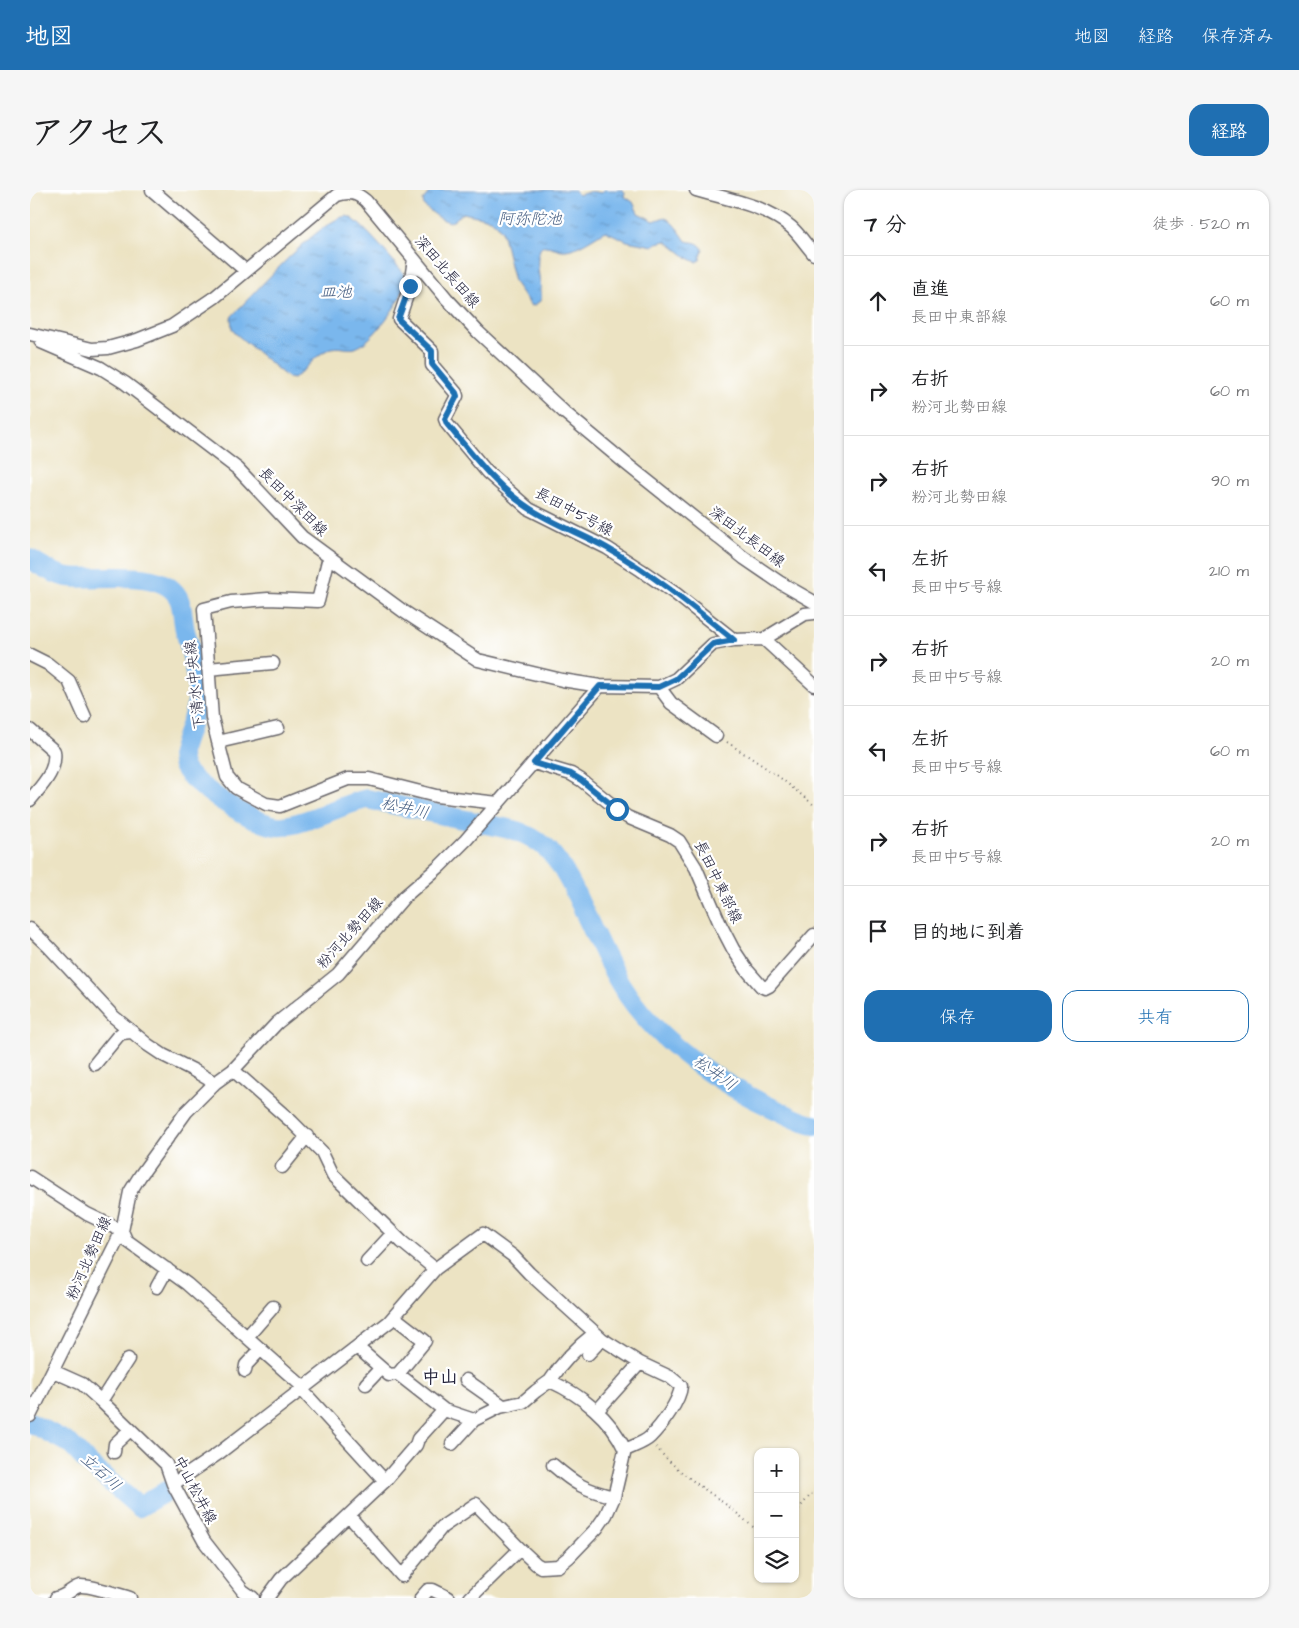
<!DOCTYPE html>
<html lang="ja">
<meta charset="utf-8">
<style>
body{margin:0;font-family:"Architects Daughter","Klee One",sans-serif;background:#f6f6f6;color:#202124}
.controls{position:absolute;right:15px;bottom:15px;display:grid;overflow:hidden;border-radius:10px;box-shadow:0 1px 4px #0004}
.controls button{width:45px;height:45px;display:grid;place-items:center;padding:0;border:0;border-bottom:1px solid #e0e0e0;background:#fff;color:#202124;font:25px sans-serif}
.stop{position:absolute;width:15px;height:15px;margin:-11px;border:4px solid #1f6fb2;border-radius:50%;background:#fff}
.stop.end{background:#1f6fb2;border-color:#fff;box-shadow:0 1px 5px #0008}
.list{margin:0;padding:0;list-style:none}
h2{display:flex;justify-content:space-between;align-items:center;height:65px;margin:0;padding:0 20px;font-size:21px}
h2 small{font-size:16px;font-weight:400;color:#757577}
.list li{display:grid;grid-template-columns:32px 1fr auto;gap:15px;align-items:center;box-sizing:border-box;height:90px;padding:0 20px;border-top:1px solid #e0e0e0}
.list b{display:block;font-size:19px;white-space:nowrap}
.list p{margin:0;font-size:16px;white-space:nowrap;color:#757577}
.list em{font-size:16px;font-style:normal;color:#757577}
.actions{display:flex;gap:10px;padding:15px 20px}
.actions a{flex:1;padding:11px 0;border:1px solid #1f6fb2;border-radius:15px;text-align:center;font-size:18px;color:#1f6fb2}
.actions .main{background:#1f6fb2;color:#fff}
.icon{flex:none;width:28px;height:28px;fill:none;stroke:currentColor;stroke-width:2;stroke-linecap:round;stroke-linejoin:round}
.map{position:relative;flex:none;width:784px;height:1408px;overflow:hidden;border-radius:15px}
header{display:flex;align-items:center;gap:30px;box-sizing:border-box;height:70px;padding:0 25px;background:#1f6fb2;color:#fff}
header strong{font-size:24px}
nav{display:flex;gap:28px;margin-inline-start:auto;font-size:18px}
.intro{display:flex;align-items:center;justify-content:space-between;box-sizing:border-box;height:120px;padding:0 30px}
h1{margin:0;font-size:35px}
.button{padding:12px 22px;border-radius:15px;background:#1f6fb2;color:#fff;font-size:18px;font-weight:700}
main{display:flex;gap:30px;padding:0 30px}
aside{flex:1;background:#fff;border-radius:15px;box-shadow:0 1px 4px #0004}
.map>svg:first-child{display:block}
</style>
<header>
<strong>地図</strong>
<nav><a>地図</a><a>経路</a><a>保存済み</a></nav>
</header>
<div class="intro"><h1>アクセス</h1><a class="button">経路</a></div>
<main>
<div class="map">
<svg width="784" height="1408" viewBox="0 0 784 1408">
<defs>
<pattern id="water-ripples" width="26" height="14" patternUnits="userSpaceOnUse" patternTransform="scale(1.25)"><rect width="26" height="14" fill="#7ab7ed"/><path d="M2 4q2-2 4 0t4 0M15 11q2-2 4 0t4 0" fill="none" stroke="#6494c1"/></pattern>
</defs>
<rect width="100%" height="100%" fill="#fff"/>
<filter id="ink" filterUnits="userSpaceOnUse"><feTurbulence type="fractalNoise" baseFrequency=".02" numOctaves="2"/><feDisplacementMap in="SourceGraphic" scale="10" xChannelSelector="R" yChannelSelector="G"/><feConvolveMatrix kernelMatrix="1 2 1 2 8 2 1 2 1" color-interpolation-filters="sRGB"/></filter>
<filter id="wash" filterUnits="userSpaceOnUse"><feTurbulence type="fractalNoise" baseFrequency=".0096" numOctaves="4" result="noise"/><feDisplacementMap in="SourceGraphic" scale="20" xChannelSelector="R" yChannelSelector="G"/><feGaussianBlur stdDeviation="1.12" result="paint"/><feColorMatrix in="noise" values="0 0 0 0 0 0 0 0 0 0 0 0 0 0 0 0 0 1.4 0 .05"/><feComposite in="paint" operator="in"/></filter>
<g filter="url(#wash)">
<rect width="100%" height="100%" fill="#ece3c3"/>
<path fill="url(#water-ripples)" stroke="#4e6c94" d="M401,0H545L548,5C561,2 556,0 571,3L574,0H593L595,3L594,6L603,12L608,23L624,31L635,27C644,33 650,42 656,51C663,53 668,51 673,59L670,70L666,72L658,68L636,51L627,53L623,56L597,51L575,41C564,47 548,59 536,60C528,61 521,55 512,56C502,70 513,94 511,110L505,115L501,116L484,92L472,41L466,33L460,29L433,23C429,25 427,29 423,31C416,35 399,20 394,16L393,10Z
M316,26C328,27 362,70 372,81L376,87C374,96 372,105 367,113C360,125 339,154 325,158C317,160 308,155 299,159C285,165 276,180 263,189L258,188L205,143L202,139L201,127C224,104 288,31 316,26Z"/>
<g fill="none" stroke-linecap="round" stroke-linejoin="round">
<path stroke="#7ab7ed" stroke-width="20" d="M0,369C11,376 25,385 38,387C66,391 130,376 148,407C154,418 152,432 156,444C161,459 169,496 167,512C163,529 156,546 151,563C151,569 152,576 156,581C169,599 232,640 254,636C283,632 308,615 337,609L484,640C496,644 506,649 516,658C531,672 542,695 550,713C563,740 575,769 591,795C626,852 689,894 749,921C760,926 772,933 784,935
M0,1232L40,1254L56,1271L109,1317L140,1299"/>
</g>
</g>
<g filter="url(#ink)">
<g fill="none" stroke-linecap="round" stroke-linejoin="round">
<g stroke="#69666b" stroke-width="15">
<path id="minor" d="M122,0L216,81
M666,0C697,9 735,15 761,37C769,44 776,55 784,64
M384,69L380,96L369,129L402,161V175L426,203L427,206L415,229L417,234L457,282L499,319L577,358L611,380L646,404L704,450
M0,144L62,159L78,158L107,150L142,136L185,107L307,5C320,1 327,3 336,11L417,109L448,142L534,222L594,272L714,368L749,392L784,412
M11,152L71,178L95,193L208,279L272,347L373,421L448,470L532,490L570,496L629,497L646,489L683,454L704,450L734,449L775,424L784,423
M299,367L288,411L238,409L201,412L174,419L182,528L197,587L206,598L236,614L250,616L318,589H339L406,606L468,613
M734,449L784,495
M0,465L18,474L39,491L55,527
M178,479L243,473
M629,497L641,513L686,546
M0,540L24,561C27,581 12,595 0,610
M188,552L248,538
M504,573L541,584L551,590L597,627L640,645L649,651L666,678L690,734L703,759L717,780L731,796L735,798L739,796L784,745
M0,739L19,757L84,827L118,855L133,865L163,880L185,893
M65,874L88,846L92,843L101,842
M203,880L262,932L292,962L303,985L372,1052L405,1079L453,1044L483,1066L499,1083L572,1149L610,1173L640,1187L651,1196C650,1211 631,1236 620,1247C614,1253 603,1256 595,1260C581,1228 551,1205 520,1191L506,1201L493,1212L470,1217L444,1230L414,1220L368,1184L359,1185L327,1157
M252,977L277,946
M0,987L57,1024L92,1041L96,1050L157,1094L272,1196V1200L355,1291
M337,1071L363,1043
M127,1097L137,1079
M364,1127L395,1151L368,1184
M217,1147L243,1117
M558,1164L572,1149
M23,1181L52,1194L71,1211L136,1274L143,1294L174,1351L213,1401L223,1408
M215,1181L216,1175L231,1159
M436,1190L473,1216
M520,1191C532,1172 547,1157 565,1143
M336,1194L351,1178
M71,1211L98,1169
M567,1221L610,1173
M0,1226L92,1041L100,1002L110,986L156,922L185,893L203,880L247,833L308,784L374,707L410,676L436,650L570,496
M422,1254L444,1230
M84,1262L85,1254L100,1240
M523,1275C545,1294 555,1300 584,1307
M143,1294L189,1263L359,1132L405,1079
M319,1326L372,1386L412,1337L446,1314L490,1359L440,1408
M490,1359L506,1374L511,1377L528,1376L539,1367L567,1338L576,1325L584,1307L595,1260
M26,1408C38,1406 41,1398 50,1396C61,1395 89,1405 100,1408
M237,1408L251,1389L355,1291L386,1255L388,1249L414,1220
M391,1408L398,1400H403L419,1408"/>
</g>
<path stroke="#69666b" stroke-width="2" stroke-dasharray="1 4" stroke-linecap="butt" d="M697,552L748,586L784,615
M626,1257C646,1281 672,1297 698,1316C708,1324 718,1333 728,1341
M765,1323L784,1301"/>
<use href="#minor" stroke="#fff" stroke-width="12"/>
</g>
</g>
<g fill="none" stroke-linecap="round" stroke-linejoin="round" filter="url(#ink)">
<path stroke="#1f6fb2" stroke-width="6" d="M380,96L368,129L402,161V174L426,203L427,206L415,229L417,234C442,264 466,297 499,318C523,334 552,344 577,358C623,384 663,417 704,450L683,454L646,489L629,497L570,496L504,573L541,584L551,590L587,619"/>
</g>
<g text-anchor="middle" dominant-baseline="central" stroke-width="4.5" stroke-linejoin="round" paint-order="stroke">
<g font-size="15" fill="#22223b" stroke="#fff">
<text transform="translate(417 82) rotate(49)">深田北長田線</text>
<text transform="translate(263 312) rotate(45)">長田中深田線</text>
<text transform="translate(544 322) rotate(28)">長田中5号線</text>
<text transform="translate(717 347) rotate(37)">深田北長田線</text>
<text transform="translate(165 495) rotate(-96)">下清水中央線</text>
<text transform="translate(688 692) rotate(64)">長田中東部線</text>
<text transform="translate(320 743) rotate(-48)">粉河北勢田線</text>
<text transform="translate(59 1068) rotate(-66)">粉河北勢田線</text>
<text transform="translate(165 1300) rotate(62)">中山松井線</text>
</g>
<g font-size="16" font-style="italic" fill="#455e82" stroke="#fff">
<text x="500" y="29">阿弥陀池</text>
<text x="306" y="102">皿池</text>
<text transform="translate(375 618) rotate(13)">松井川</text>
<text transform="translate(685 883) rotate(35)">松井川</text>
<text transform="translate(71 1282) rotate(42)">立石川</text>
</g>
<g font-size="18" font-weight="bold" fill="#22223b" stroke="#fff">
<text x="410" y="1187">中山</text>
</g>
</g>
</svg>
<div class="controls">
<button>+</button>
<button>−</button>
<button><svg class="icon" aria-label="layers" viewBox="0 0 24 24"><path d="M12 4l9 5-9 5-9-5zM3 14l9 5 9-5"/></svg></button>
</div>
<div class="stop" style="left:587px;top:619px"></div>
<div class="stop end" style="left:380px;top:96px"></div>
</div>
<aside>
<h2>7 分<small>徒歩 · 520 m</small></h2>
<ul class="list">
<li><svg class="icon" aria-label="ahead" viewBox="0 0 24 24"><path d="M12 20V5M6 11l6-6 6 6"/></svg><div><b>直進</b><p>長田中東部線</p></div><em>60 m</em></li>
<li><svg class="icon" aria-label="right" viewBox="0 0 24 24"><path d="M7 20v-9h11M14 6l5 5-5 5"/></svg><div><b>右折</b><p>粉河北勢田線</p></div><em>60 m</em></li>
<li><svg class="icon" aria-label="right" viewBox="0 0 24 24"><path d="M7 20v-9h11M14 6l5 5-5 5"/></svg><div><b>右折</b><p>粉河北勢田線</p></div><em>90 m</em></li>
<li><svg class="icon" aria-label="left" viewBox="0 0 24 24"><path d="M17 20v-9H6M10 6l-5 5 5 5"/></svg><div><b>左折</b><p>長田中5号線</p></div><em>210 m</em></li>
<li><svg class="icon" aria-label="right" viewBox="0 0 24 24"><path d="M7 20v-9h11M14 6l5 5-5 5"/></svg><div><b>右折</b><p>長田中5号線</p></div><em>20 m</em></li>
<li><svg class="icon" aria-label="left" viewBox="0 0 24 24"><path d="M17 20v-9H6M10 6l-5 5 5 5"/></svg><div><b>左折</b><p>長田中5号線</p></div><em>60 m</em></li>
<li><svg class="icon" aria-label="right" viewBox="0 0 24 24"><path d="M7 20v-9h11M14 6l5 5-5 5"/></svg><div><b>右折</b><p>長田中5号線</p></div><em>20 m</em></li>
<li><svg class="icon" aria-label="arrive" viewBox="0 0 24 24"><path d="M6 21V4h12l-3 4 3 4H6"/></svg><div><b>目的地に到着</b></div></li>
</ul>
<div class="actions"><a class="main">保存</a><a>共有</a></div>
</aside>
</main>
